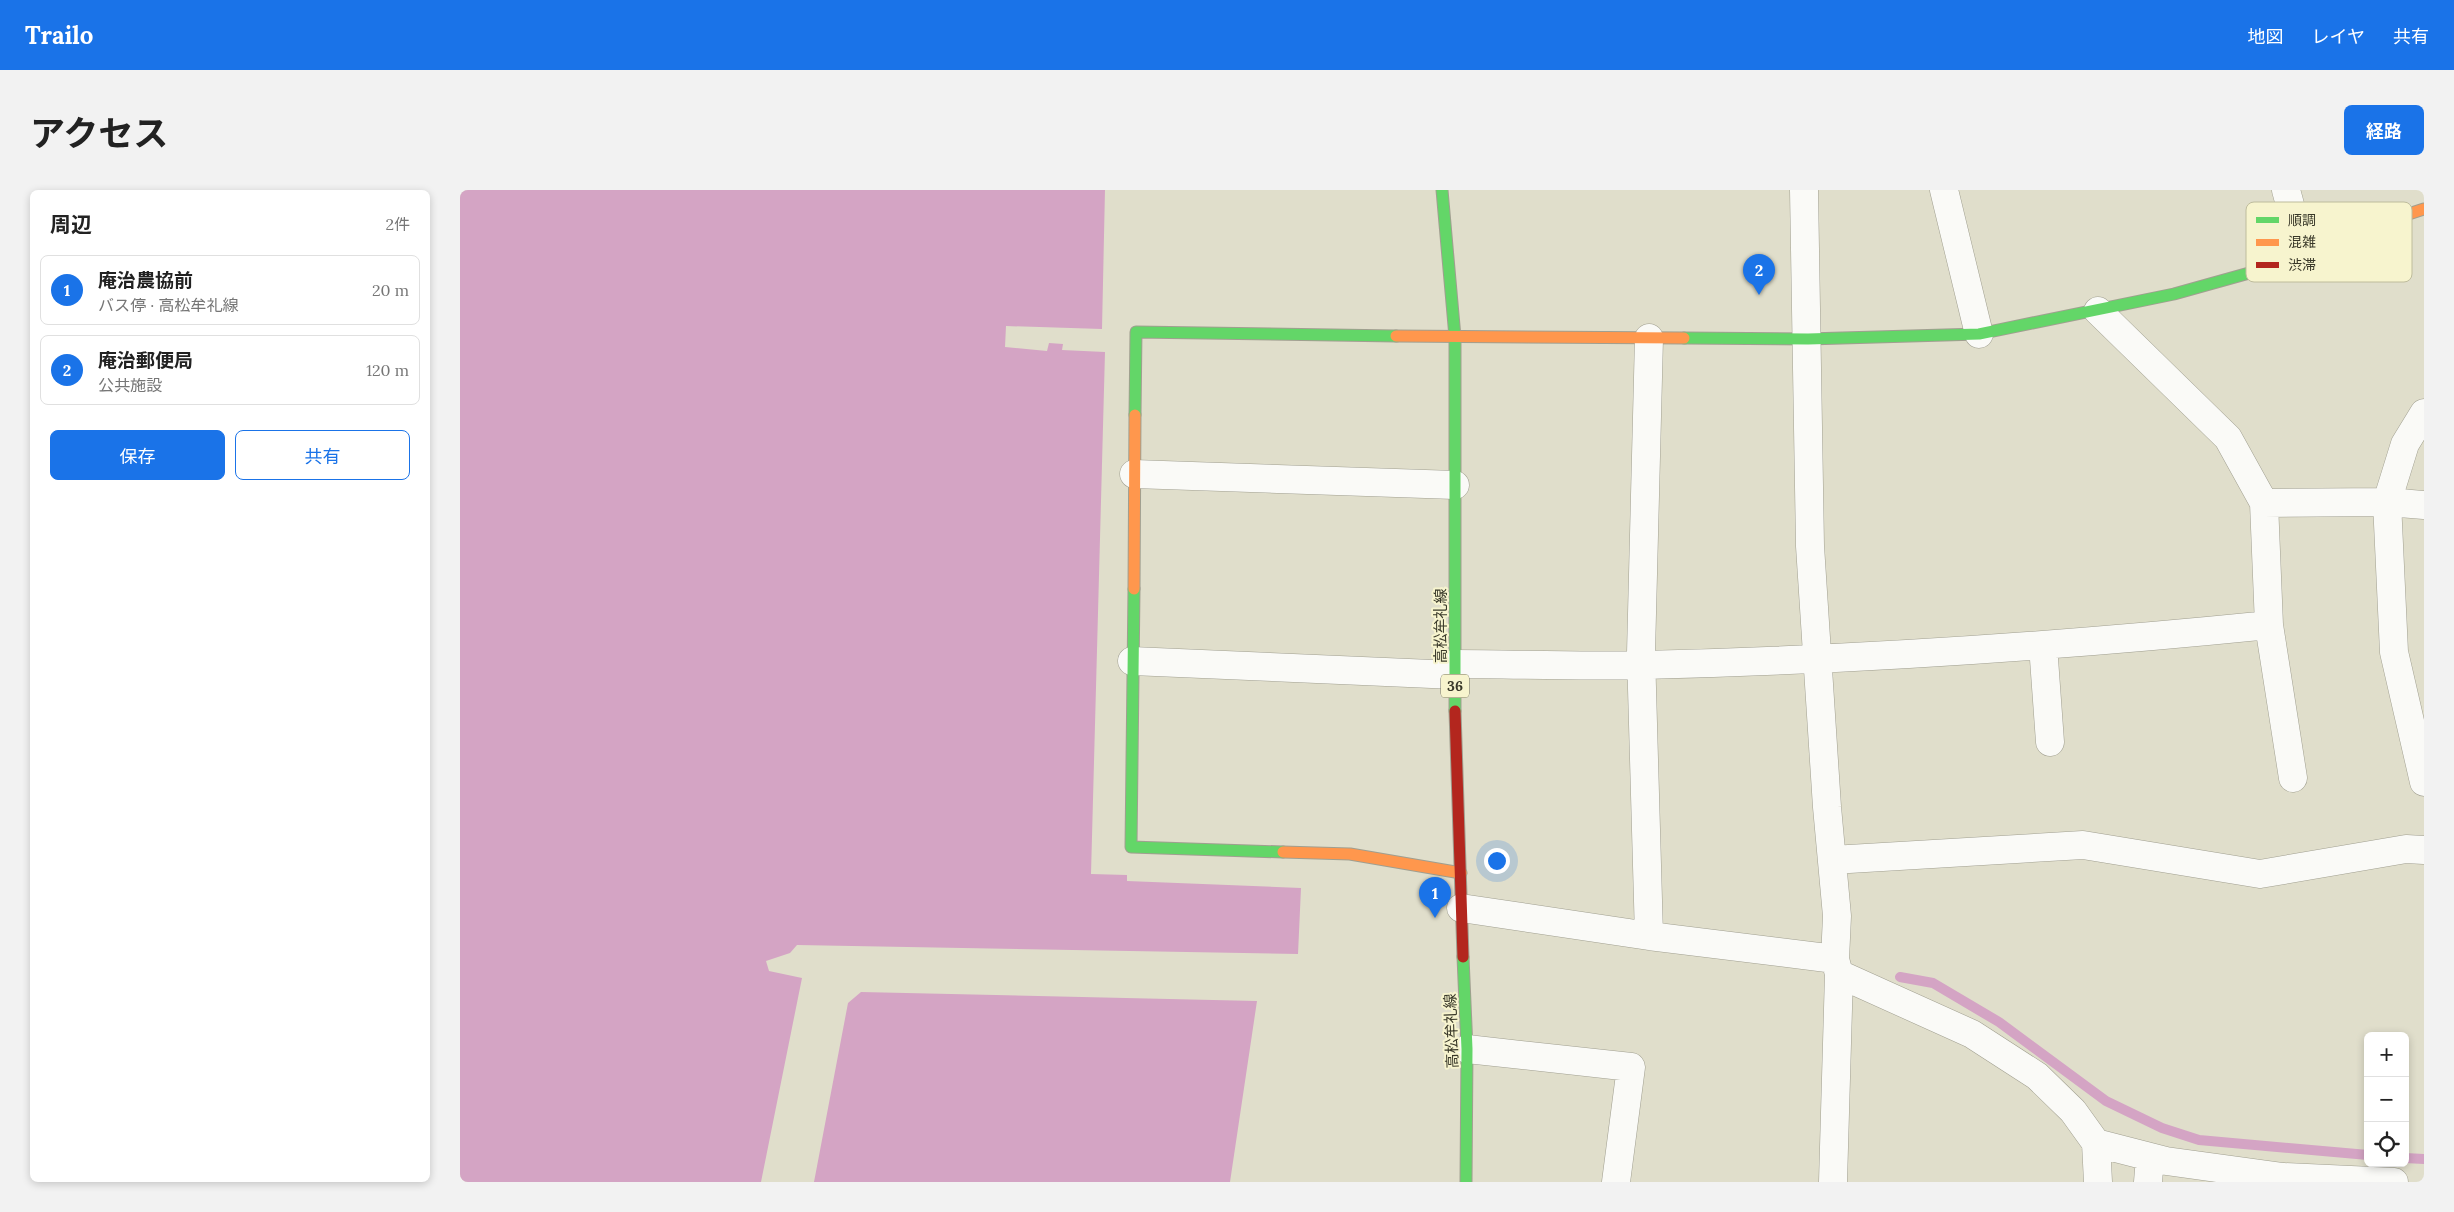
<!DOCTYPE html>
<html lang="ja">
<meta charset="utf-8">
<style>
body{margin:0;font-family:Lora,"Noto Sans JP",serif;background:#f2f2f2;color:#222}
.controls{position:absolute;right:15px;bottom:15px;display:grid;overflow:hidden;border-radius:8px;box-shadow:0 2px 8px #0003}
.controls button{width:45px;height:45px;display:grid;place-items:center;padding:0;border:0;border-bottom:1px solid #e0e0e0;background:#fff;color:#222;font:25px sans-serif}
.you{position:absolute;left:1036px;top:670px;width:18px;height:18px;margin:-12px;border:4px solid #fff;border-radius:50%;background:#1a73e8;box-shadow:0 0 0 8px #1a73e833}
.badge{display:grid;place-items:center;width:32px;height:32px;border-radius:50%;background:#1a73e8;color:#fff;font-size:16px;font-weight:700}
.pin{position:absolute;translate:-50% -41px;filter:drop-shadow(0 1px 2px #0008)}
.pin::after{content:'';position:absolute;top:26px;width:18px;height:15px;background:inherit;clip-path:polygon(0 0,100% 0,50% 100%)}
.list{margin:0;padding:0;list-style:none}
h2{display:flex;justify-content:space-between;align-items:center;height:65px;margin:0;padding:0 20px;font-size:21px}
h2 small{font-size:16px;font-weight:400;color:#767676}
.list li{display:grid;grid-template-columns:32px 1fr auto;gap:15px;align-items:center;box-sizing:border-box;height:70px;margin:0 10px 10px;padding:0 10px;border:1px solid #e0e0e0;border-radius:8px}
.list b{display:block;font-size:19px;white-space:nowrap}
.list p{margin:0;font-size:16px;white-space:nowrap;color:#767676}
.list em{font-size:16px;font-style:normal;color:#767676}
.actions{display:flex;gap:10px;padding:15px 20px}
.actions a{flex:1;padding:11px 0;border:1px solid #1a73e8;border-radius:8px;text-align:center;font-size:18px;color:#1a73e8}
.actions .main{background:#1a73e8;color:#fff}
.icon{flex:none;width:28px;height:28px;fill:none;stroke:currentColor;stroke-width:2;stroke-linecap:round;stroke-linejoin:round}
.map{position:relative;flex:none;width:1964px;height:992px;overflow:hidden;border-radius:8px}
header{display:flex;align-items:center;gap:30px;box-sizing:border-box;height:70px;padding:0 25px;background:#1a73e8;color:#fff}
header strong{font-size:24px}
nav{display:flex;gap:28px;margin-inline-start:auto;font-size:18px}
.intro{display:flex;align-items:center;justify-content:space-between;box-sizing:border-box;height:120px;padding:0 30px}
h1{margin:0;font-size:35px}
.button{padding:12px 22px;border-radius:8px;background:#1a73e8;color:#fff;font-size:18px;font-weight:700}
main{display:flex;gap:30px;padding:0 30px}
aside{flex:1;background:#fff;border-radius:8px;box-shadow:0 2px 8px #0003}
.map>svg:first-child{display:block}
</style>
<header>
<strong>Trailo</strong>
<nav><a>地図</a><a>レイヤ</a><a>共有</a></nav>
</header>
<div class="intro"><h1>アクセス</h1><a class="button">経路</a></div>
<main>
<aside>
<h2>周辺<small>2件</small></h2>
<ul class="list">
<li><span class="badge">1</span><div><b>庵治農協前</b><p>バス停 · 高松牟礼線</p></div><em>20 m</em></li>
<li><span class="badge">2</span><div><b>庵治郵便局</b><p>公共施設</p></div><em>120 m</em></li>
</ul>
<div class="actions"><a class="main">保存</a><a>共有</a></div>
</aside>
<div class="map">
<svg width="1964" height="992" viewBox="0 0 1964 992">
<rect width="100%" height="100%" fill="#e0decb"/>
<path fill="#d4a4c4" d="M0,0H645L642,139L546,136L545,157L587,161L589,153L603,154L602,160L645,162L631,684L667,685V691L841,698L838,764L337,755L330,763L306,771L309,781L342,788L301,992H0Z
M401,802L797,811L770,992H354L388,813Z"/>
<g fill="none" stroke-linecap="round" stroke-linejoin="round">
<path stroke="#d4a4c4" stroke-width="10" d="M1440,787L1473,793L1539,832L1646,911L1702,938L1739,950L1908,965
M1945,968L1964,969"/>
<g stroke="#a09f90" stroke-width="29">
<path id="street" d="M1344,0L1350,356L1367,617L1377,726L1375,769L1379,784L1373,992
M1484,0L1519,144
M1826,0L1842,59
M1638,121L1768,248L1804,313
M1964,223L1945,254L1927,312L1934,462L1964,592
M674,284L995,295
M1809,435L1833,588
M1583,455L1590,552
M672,471L995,485
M994,474C1057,474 1120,477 1183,475C1392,470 1601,456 1809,435L1804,313L1927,312L1964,315
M1372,670L1623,655L1800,684L1946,659L1964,660
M1001,718L1189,746L1375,769
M1189,746L1181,463L1189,148
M1379,784L1512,844L1577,886L1613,921L1636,953L1638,992
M1007,859L1171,877L1156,992
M1636,953L1706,971L1823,987L1934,992
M1688,992L1690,967"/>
</g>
<g stroke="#a09f90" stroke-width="13">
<path id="fast" d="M982,0L995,147V521
M1224,148L1348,149L1519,144L1714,104L1800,80L1823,68
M675,225L676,142L936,146
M674,399L671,657L823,662
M1003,767L1007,859L1006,992"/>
</g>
<g stroke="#a09f90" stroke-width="13">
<path id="slow" d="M1823,68L1842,59L1964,19
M936,146L1224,148
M674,399L675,225
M823,662L890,664L1001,683"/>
</g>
<g stroke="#a09f90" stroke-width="13">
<path id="jam" d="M995,521L1003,767"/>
</g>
<use href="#street" stroke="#fafaf7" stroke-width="28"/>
<use href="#fast" stroke="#63d668" stroke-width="11"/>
<use href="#slow" stroke="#ff974d" stroke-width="11"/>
<use href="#jam" stroke="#b3261e" stroke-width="11"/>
</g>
<g text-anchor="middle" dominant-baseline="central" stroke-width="4" stroke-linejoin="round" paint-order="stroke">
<rect fill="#f7f4ce" stroke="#72705a" stroke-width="1" x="981" y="484.5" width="28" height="23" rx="4"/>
<g font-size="14" font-weight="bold" fill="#393829">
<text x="995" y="496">36</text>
</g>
<g font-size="15" fill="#393829" stroke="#f7f4ce">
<text transform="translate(980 436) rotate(-90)">高松牟礼線</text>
<text transform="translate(991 841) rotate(-92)">高松牟礼線</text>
</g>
</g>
<rect x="1786" y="12" width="166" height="80" rx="8" fill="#f7f4ce" stroke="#bebc9c" stroke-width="1"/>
<rect x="1796" y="27" width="23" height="6" fill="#63d668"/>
<rect x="1796" y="49" width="23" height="7" fill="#ff974d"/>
<rect x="1796" y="72" width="23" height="6" fill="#b3261e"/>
<g font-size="14" fill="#393829">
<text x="1828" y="35">順調</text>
<text x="1828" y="57">混雑</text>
<text x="1828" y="80">渋滞</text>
</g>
</svg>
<div class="controls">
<button>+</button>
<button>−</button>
<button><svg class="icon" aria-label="locate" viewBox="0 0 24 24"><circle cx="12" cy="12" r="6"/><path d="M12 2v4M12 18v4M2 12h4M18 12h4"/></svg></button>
</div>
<div class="you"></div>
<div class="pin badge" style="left:975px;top:728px">1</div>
<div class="pin badge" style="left:1299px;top:105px">2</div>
</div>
</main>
